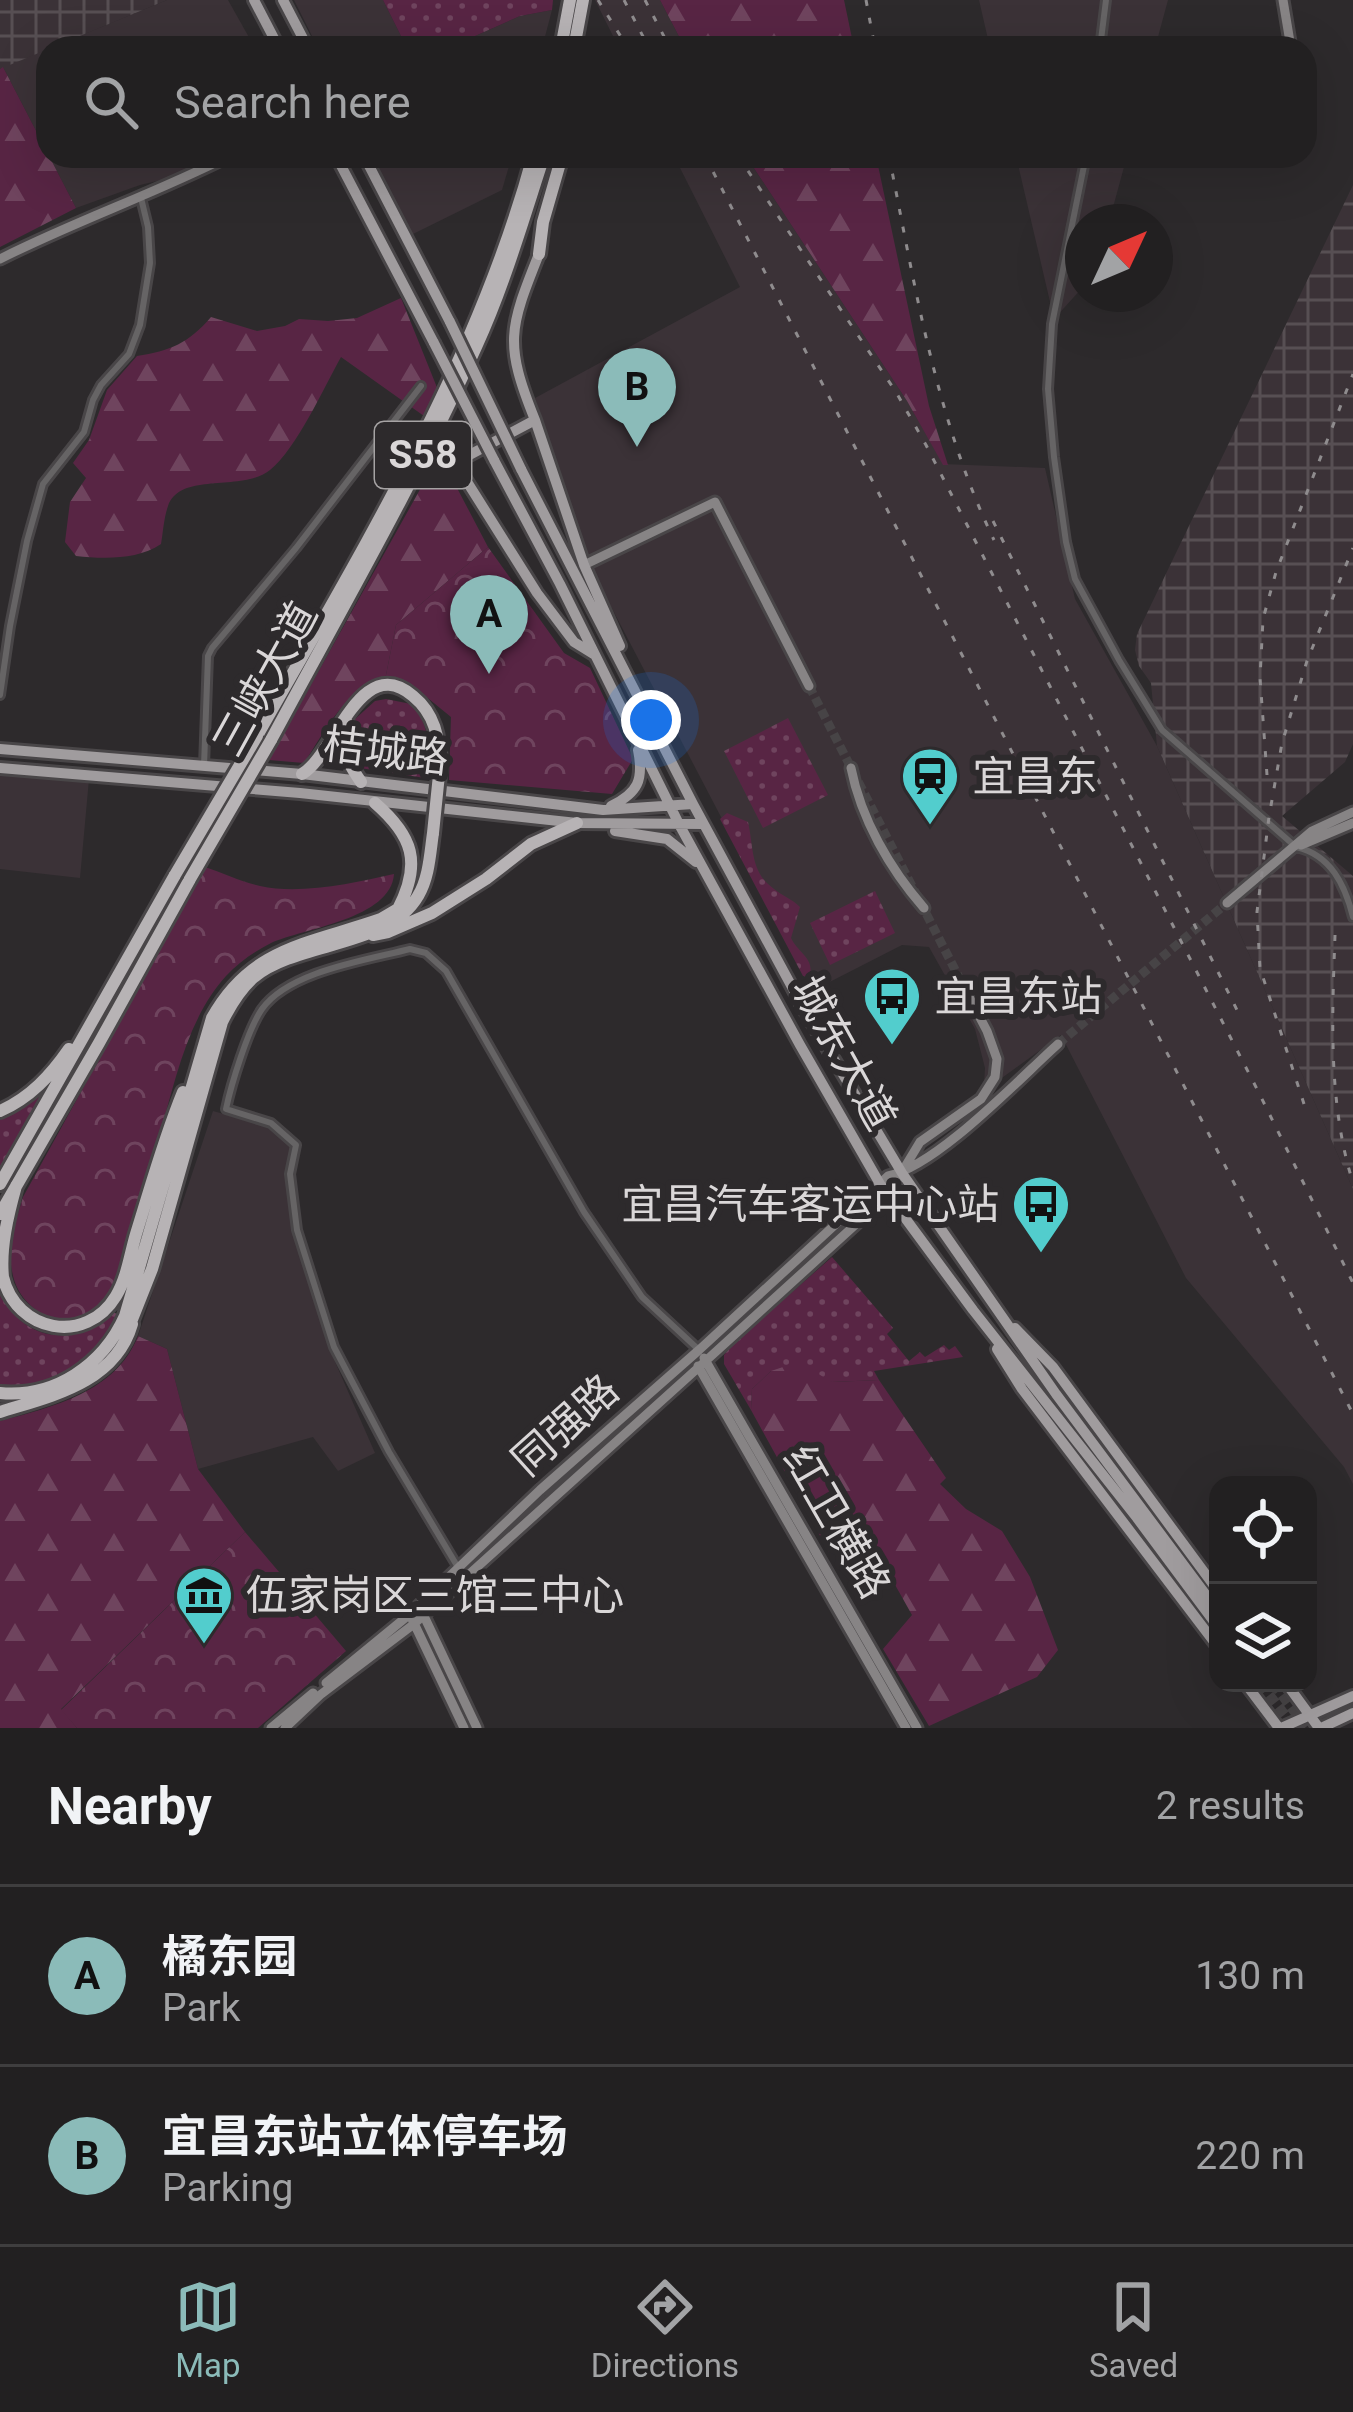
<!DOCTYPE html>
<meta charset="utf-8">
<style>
body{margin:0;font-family:Roboto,"Noto Sans SC",sans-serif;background:#2a282a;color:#f1f3f6}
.controls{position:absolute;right:36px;bottom:36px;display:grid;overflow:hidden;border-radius:24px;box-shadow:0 12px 48px #0002}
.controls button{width:108px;height:108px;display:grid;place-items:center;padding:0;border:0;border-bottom:3px solid #3f3e3f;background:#222021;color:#f1f3f6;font:60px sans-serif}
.compass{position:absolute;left:1065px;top:204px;width:108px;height:108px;border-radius:50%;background:#222021;box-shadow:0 12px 48px #0002;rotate:46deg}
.you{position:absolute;left:651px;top:720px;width:42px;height:42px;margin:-30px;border:9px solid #fff;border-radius:50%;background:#1a73e8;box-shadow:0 0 0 18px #1a73e833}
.badge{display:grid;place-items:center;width:78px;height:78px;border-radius:50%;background:#8bbbb9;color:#111;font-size:39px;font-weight:700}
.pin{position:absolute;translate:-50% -99px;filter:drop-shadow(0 3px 6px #0008)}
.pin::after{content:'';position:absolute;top:63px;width:42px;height:36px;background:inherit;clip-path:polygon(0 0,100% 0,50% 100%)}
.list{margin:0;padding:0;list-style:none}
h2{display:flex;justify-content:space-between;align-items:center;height:156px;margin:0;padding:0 48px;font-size:51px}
h2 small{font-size:39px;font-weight:400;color:#a2a3a5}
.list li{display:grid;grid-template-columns:78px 1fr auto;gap:36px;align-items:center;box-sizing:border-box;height:180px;padding:0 48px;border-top:3px solid #3f3e3f}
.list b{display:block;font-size:45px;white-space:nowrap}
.list p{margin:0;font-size:39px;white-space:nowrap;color:#a2a3a5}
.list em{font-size:39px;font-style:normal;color:#a2a3a5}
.icon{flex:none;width:66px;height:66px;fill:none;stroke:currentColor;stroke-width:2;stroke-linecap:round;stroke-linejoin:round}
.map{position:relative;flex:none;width:1353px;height:1728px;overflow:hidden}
.search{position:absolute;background:#222021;box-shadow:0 12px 48px #0002;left:36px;right:36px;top:36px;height:132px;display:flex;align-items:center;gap:30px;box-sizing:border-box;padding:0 42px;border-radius:36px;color:#a2a3a5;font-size:45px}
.sheet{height:516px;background:#222021}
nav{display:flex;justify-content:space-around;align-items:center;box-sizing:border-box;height:168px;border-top:3px solid #3f3e3f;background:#222021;font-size:33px;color:#a2a3a5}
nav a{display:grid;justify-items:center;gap:6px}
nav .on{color:#8bbbb9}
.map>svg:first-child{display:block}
</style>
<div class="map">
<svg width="1353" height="1728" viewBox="0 0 1353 1728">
<defs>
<pattern id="industrial-grid" width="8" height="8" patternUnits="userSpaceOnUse" patternTransform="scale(3)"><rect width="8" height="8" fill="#3b3237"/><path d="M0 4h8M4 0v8" fill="none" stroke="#574f53"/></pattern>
<pattern id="grass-dots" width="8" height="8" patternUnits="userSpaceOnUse" patternTransform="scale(3)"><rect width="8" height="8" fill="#582544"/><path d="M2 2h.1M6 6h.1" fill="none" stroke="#6f445e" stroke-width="1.8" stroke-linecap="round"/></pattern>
<pattern id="forest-firs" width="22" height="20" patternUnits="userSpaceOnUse" patternTransform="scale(3)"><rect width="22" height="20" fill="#582544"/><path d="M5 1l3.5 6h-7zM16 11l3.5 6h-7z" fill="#6f445e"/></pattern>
<pattern id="park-crowns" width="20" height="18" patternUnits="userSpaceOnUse" patternTransform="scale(3)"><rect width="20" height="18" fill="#582544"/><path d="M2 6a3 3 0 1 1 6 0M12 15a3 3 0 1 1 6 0" fill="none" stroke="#6f445e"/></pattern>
</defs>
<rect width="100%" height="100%" fill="#2d2a2c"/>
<path fill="#3b3237" d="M167,0H228L255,48H50Z
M294,0H383L407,48H318Z
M595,0H660L685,48H619Z
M979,0H1168L1155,48H990Z
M552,10L542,48H448L520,16Z
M48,49V154L3,67Z
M49,156H212L174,177L140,185L76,208Z
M372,156H512L502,190L411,235Z
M674,156H746L907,401L943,464L1045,468L1075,599L1157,746L1353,1189V1484L1344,1467L1186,1278L1061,1035L970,1101L984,1084L985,1068L975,1029L929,947L902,945L812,991L595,576L535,398L740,287Z
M1016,156H1127L1109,222H1083V287L1054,319Z
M0,772L89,779L80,878L0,869Z
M213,1111L270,1127L293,1146L287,1172L293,1227L329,1348L375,1453L338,1471L313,1437L198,1469L167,1349L138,1336Z"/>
<path fill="url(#industrial-grid)" d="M0,0H167L0,69Z
M1353,185V744L1345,762L1282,816L1353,876V1189L1157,746L1151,683L1139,666L1135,650L1137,634Z"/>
<path fill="url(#grass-dots)" d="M383,0H553L552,10L520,16L448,48H407Z
M386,699L411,704C432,727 429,749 425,778L360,768L351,749L354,720L375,701Z
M788,718L828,795L763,828L724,751Z
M727,813L748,822C754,848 750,872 774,889C783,896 792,899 800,907L791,938C798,953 816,959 809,977L803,976L720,819Z
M875,891L895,933L830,965L810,923Z
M54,1075L0,1169V1115Z
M832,1257L893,1328L887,1334L909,1361L920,1352L925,1357L944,1345L949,1350L955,1346L963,1357L874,1371L879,1380L832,1382L771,1371L752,1389L751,1410L724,1364V1355L733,1344Z
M0,1293C23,1341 74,1349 111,1312L118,1314C96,1362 53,1390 0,1387Z"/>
<path fill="url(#forest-firs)" d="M660,0H844L854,48H685Z
M3,67L76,208L0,247V69Z
M746,156H876L929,406L948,465H943L907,401Z
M401,298L438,390L424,416L341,357C323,389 297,448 270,470C241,493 181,471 168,506C164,517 163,532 161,544C137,560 104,559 76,556L65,542L70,502L86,478L73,463L89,440L107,390L137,356C170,351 189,343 211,317L257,331L285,326L299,319L328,321L357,318Z
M456,425L460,431L452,469L457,488L488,547L396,625L385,680C346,686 325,732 304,763L269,760Z
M138,1336L167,1349L198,1469L245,1532L61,1709L77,1728H0V1421C53,1407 116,1392 138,1336Z
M798,1362L832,1382L879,1380L946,1478L940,1484L966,1509L1002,1531L1030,1577L1058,1650L1037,1677L929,1726L883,1649L912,1615L871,1542L829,1552L751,1410L752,1389L771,1371Z"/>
<path fill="url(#park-crowns)" d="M488,547L564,653L590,668L633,759L612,794L449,780L451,717L413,686L385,680L396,625Z
M205,867C223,873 242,882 260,886C300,895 354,883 394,874C391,919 304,928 271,943C254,952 239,962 226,976C187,1019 175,1082 159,1137C143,1191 127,1244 112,1298C102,1306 94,1314 81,1318C48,1327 17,1303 12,1271C7,1247 16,1220 23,1197Z
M245,1532L346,1651L258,1728H77L61,1710Z"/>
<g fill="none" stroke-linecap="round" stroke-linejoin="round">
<path stroke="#474446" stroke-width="9" stroke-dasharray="9 4.5" stroke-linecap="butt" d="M809,686L966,991
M1058,1044L1227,903"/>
<path stroke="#474446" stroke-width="10" stroke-dasharray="10 5" stroke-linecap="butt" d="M1260,1683L1295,1728
M1273,1683L1307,1728"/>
<g stroke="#494648" stroke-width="12">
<path id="street" d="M1100,48L1106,0
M1086,156L1052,324L1048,389L1054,457L1066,542L1075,579L1119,660L1162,730L1296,847C1331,855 1345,885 1353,917
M0,695L10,626L27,541L43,484L84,432L93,400L101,385L129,354L140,325L150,263L148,227L141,198
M204,766L208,656L212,648L296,548L421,386
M459,1569L389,1452L334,1347L297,1230L290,1174L296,1145L271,1123L226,1109C231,1085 248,1029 262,1009C289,971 367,960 410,949L426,953L446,971L584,1212L642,1297L699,1350"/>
</g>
<g stroke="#494648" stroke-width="15">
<path id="secondary" d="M1283,0L1291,48
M0,259C75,221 154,194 229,156
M584,565L715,502L809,686
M851,768C861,819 890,869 924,908
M1301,845L1353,823
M1227,903L1312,831L1353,812
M704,1358L917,1728
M698,1366L906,1728
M423,1614L477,1728
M412,1619L464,1728
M326,1683L410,1614L540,1490L699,1350L888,1176C937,1166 1018,1080 1058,1044
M271,1728L313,1693
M285,1728L320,1695L414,1624L699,1367L888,1195L920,1142L981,1099L995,1077L997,1059L987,1031L966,991"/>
</g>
<g stroke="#494648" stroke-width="16">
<path id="primary" d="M254,0L279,48
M283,0L308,48
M336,156L434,343
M364,156L450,322
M535,420C504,343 509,329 539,254
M494,460L560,584L680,826L800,1045L880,1184L973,1310L1137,1518L1218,1627
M521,469L693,804L805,1011L902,1173L1056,1394L1218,1611
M595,655L574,642L537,593L459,469L460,460L535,420L584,565L620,646
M0,749L302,774L603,810L693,804
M0,768L300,793L577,823L703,824
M611,806C638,793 644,780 638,750
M615,831L667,839L696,862
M1015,1328L1053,1367L1218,1591
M997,1349L1022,1389L1218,1647
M1245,1683L1279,1728
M1286,1683L1319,1728
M1281,1728L1353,1696
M1321,1728L1353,1713"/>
</g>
<g stroke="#494648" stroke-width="18">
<path id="highway" d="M561,48L570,0
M574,48L583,0
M539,254L543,222L562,156
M347,723C337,746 348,763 361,782
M257,736C362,550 477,364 533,156
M271,740C341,610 415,482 476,347C504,286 523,220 544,156
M302,774C335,755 360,651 413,696C435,714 439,737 440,765
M373,935L388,932L432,913L486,879L531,844L577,823
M0,1111C30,1098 51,1075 69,1049
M0,1184L175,875
M16,1186C8,1215 0,1247 3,1277C16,1332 86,1346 116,1296C127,1278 130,1254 136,1234C151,1186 164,1138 183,1092
M0,1214L99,1043L190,879
M129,1327L152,1269L222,1022C230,1006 240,989 254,977C298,941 388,948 418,896C429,878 430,854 433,833
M0,1393C55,1398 103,1365 125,1316L212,1018C252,946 310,944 381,919L398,909C422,863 413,836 375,803
M0,1412C51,1396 115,1383 132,1324"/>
</g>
<use href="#street" stroke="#666465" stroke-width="6"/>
<use href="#secondary" stroke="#878485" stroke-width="9"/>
<use href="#primary" stroke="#a09c9e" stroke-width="10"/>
<use href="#highway" stroke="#b7b3b5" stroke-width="12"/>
<path stroke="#8f8c8e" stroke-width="3" stroke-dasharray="6 12" stroke-linecap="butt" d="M598,0L628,48
M624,0L649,48
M645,0L670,48
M866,0L875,48
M705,156L1353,1414
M738,156L896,392L926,445L1258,1091L1353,1283
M889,156C915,286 936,420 994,540
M993,521L1242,1020
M1267,775L1260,678L1263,619L1276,572L1353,374
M1335,935C1332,1018 1328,1103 1353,1183
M1304,1104L1260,968L1257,912L1269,817L1282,743L1307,661L1353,548"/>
<g stroke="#494648" stroke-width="16" stroke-linecap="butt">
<path id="primary-bridge" d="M450,322L521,469
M434,343L494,460"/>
</g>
<g stroke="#494648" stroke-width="18" stroke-linecap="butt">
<path id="highway-bridge" d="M433,833L440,765
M175,875L257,736
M190,879L271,740"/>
</g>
<use href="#primary-bridge" stroke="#a09c9e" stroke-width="10"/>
<use href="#highway-bridge" stroke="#b7b3b5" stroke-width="12"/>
</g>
<defs>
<g id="station-pin" transform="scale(3)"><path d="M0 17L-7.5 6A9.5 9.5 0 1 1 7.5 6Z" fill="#52cdcd" stroke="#2d2a2c"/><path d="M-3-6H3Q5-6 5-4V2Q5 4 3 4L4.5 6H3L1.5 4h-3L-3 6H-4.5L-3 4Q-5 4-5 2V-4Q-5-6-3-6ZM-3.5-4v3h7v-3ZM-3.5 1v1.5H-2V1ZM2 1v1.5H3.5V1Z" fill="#111"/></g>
<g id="bus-pin" transform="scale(3)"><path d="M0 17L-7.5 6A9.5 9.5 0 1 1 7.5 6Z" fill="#52cdcd" stroke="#2d2a2c"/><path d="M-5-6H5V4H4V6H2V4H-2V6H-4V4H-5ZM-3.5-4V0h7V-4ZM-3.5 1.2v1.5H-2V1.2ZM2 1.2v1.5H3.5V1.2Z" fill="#111"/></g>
<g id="museum-pin" transform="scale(3)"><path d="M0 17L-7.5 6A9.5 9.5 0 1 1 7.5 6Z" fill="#52cdcd" stroke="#2d2a2c"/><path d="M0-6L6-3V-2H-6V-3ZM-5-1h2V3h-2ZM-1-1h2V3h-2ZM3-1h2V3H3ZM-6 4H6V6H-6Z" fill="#111"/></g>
</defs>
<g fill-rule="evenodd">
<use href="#station-pin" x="930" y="776"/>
<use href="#bus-pin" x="892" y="996"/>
<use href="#bus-pin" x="1041" y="1204"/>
<use href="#museum-pin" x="204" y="1595"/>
</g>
<g text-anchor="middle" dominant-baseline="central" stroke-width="12" stroke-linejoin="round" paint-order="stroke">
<rect fill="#2d2a2c" stroke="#a6a3a4" stroke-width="3" x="375" y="422" width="96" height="66" rx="9"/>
<g font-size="39" font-weight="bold" fill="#dad7d8">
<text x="423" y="455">S58</text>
</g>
<g font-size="42" fill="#dad7d8" stroke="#2d2a2c">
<text transform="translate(265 679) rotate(-61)">三峡大道</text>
<text transform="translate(386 751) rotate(7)">桔城路</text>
<text transform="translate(844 1053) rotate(61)">城东大道</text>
<text transform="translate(565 1425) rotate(-42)">同强路</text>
<text transform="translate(837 1522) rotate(60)">红卫横路</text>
</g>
<g font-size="42" fill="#dad7d8" stroke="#2d2a2c" text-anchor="start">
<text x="972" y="776">宜昌东</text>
<text x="934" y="996">宜昌东站</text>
<text x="999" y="1204" text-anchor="end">宜昌汽车客运中心站</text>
<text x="246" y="1595">伍家岗区三馆三中心</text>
</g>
</g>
</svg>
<div class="controls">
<button><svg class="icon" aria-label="locate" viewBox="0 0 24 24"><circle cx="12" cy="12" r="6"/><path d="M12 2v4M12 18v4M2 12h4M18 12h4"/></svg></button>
<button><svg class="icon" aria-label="layers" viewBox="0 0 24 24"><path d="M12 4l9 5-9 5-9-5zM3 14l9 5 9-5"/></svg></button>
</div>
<svg class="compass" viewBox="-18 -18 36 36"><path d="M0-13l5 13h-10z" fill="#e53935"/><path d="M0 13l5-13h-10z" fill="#a2a3a5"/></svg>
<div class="you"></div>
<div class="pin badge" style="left:489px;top:674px">A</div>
<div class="pin badge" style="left:637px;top:447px">B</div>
<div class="search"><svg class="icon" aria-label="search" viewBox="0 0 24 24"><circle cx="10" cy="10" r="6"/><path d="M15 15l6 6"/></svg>Search here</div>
</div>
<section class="sheet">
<h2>Nearby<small>2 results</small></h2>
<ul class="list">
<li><span class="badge">A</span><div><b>橘东园</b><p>Park</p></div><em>130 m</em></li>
<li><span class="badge">B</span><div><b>宜昌东站立体停车场</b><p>Parking</p></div><em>220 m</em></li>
</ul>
</section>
<nav>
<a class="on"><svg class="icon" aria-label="map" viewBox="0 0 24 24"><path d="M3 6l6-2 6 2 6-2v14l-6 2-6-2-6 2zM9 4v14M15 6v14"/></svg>Map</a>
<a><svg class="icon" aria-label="directions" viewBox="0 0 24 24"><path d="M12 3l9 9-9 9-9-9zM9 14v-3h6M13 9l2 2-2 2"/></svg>Directions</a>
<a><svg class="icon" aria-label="saved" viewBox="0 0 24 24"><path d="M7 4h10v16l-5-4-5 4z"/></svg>Saved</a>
</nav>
